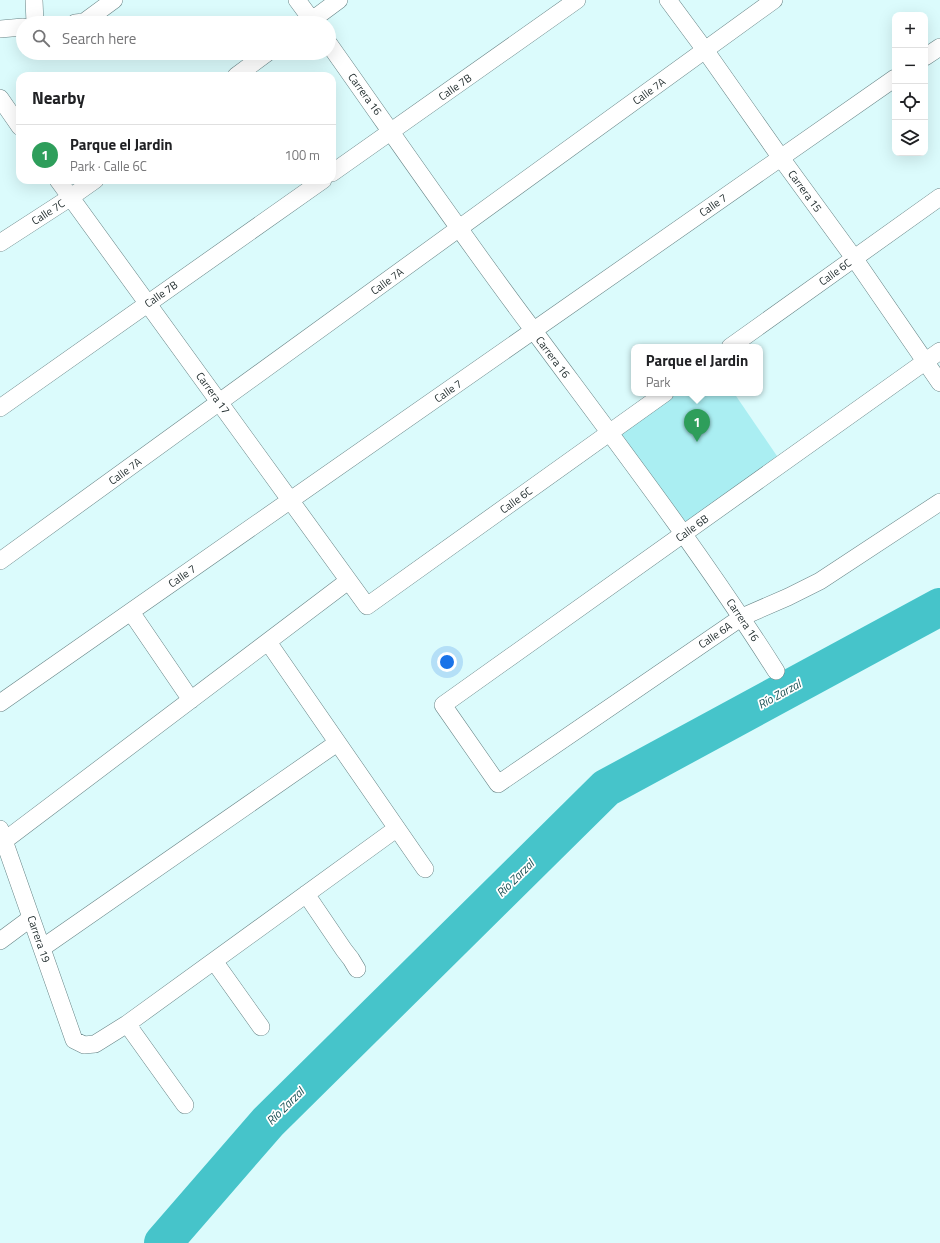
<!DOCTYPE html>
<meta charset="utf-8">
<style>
body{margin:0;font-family:"Titillium Web",sans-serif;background:#f2f2f2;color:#202124}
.controls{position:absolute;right:12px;top:12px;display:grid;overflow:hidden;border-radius:8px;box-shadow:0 4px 16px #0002}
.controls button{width:36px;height:36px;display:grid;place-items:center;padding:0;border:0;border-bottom:1px solid #e0e0e0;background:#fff;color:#202124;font:20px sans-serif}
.you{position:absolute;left:447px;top:662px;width:14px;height:14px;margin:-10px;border:3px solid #fff;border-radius:50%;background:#1a73e8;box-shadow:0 0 0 6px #1a73e833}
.badge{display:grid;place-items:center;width:26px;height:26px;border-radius:50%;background:#d93025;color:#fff;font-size:13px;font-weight:700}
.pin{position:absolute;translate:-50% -33px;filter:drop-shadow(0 1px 2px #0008)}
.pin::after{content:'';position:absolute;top:21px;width:14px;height:12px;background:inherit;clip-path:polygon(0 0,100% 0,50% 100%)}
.popup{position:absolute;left:631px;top:344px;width:132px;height:52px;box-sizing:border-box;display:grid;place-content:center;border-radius:8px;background:#fff;filter:drop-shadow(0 1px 3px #0005);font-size:13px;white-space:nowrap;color:#757577}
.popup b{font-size:15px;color:#202124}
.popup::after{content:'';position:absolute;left:50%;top:100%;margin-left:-8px;border:8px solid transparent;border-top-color:#fff}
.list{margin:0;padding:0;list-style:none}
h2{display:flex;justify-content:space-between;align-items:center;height:52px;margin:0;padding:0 16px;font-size:17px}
h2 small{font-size:13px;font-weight:400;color:#757577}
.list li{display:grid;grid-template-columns:26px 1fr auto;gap:12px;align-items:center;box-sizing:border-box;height:60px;padding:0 16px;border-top:1px solid #e0e0e0}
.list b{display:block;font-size:15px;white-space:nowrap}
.list p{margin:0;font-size:13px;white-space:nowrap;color:#757577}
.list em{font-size:13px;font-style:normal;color:#757577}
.icon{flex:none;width:22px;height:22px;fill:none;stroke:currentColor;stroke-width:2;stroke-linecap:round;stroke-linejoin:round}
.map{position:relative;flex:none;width:940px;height:1243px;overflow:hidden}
.search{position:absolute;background:#fff;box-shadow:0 4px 16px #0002;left:16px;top:16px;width:320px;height:44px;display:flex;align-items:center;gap:10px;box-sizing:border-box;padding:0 14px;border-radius:22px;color:#757577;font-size:15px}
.panel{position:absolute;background:#fff;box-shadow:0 4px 16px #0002;left:16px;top:72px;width:320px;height:112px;border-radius:12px}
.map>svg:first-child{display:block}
</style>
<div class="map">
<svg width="940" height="1243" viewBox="0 0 940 1243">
<rect width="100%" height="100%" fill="#dbfbfc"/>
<path fill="#aaeef2" d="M666,393H734L777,456L688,526L616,427Z"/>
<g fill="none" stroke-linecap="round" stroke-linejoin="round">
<path stroke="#46c4ca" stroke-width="38" d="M163,1243L268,1122L606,788L940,607"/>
<g stroke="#678486" stroke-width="18">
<path id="street" d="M34,0L35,23
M297,0L314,23
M668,0L705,50L781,158L854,258L940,383
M75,23L84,22L114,0
M308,23L339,0
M0,29L23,27
M329,44C397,140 463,237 534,331C617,443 702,554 776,671
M925,57L940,47
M236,76L267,53
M0,98L20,127
M332,173L577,0
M58,180L367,606L665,393
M0,243L71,197L95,180
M730,347L940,197
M940,351L443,705L498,784L742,617L788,597L820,581L940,502
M0,408L323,180
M0,561L774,0
M131,612L191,700
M268,642L425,869
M0,703L895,78
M0,829L74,1040L84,1045L95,1044L127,1024L396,829
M4,841L348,581
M306,894L344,950L351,959L357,969
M0,941L31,918
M42,948L337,743
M214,961L261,1027
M127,1024L185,1105"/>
</g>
<use href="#street" stroke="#fff" stroke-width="17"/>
</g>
<g text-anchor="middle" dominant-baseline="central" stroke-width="3.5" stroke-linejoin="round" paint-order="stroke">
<g font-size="11" fill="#1c2829" stroke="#fff">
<text transform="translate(455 87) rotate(-35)">Calle 7B</text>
<text transform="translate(649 91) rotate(-36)">Calle 7A</text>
<text transform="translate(365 94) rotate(54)">Carrera 16</text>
<text transform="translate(805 191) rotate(54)">Carrera 15</text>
<text transform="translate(713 205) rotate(-35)">Calle 7</text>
<text transform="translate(48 212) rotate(-33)">Calle 7C</text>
<text transform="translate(835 272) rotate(-36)">Calle 6C</text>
<text transform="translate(387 281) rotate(-36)">Calle 7A</text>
<text transform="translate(161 294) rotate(-35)">Calle 7B</text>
<text transform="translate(553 357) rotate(53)">Carrera 16</text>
<text transform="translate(448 391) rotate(-35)">Calle 7</text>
<text transform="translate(213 393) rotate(54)">Carrera 17</text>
<text transform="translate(125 471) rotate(-36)">Calle 7A</text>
<text transform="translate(516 500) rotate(-36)">Calle 6C</text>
<text transform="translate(692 528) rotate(-36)">Calle 6B</text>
<text transform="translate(182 576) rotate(-35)">Calle 7</text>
<text transform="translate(743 620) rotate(56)">Carrera 16</text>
<text transform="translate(715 635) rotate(-34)">Calle 6A</text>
<text transform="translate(39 939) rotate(71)">Carrera 19</text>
</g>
<g font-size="12" font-style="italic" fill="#1a5053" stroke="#fff">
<text transform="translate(779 694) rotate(-29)">Río Zarzal</text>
<text transform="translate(515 878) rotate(-45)">Río Zarzal</text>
<text transform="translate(285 1106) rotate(-45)">Río Zarzal</text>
</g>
</g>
</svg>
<div class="controls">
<button>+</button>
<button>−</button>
<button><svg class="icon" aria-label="locate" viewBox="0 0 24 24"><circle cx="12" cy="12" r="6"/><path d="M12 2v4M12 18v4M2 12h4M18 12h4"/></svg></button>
<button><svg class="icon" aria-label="layers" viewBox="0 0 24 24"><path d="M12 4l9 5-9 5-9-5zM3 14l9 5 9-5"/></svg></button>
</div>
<div class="you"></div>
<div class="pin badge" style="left:697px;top:442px;background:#2e9e5b">1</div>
<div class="popup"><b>Parque el Jardin</b>Park</div>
<div class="search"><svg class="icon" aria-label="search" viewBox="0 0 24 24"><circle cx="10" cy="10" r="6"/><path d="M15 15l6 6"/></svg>Search here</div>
<section class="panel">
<h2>Nearby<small></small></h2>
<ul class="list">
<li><span class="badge" style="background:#2e9e5b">1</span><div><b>Parque el Jardin</b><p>Park · Calle 6C</p></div><em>100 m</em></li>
</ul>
</section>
</div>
